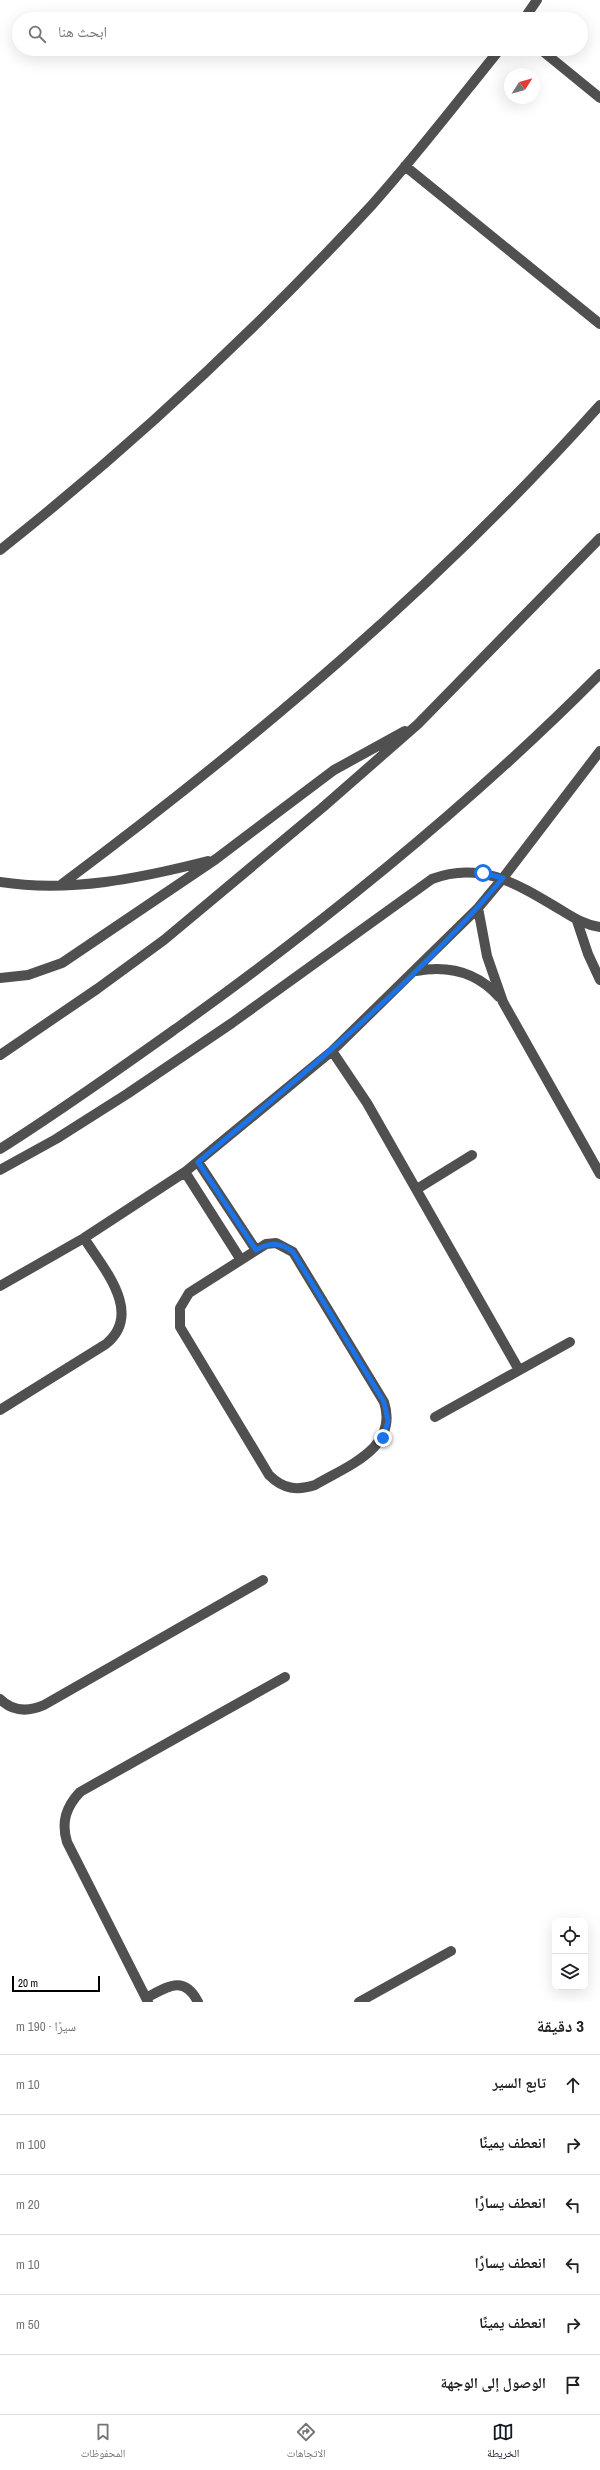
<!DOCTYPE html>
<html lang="ar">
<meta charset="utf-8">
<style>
body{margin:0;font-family:"Archivo Narrow","Noto Naskh Arabic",sans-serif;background:#f2f2f2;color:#202124;direction:rtl}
.controls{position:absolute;right:12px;bottom:12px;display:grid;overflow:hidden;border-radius:8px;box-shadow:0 4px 16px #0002}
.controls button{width:36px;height:36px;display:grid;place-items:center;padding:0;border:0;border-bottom:1px solid #e0e0e0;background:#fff;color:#202124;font:20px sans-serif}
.compass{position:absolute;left:504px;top:68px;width:36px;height:36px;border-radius:50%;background:#fff;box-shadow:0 4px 16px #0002;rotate:54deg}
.scale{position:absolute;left:12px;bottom:10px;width:88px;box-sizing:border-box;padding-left:4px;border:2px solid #000;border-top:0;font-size:11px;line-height:14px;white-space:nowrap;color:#000;-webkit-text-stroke:3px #fff;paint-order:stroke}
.stop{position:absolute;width:12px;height:12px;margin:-9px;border:3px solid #1a73e8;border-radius:50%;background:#fff}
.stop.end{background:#1a73e8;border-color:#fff;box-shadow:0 1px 4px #0008}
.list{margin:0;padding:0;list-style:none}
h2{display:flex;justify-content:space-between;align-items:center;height:52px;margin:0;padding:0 16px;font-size:17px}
h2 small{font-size:13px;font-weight:400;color:#757577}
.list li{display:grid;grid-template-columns:26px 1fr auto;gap:12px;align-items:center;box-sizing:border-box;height:60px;padding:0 16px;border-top:1px solid #e0e0e0}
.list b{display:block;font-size:15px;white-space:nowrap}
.list em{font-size:13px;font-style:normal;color:#757577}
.icon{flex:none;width:22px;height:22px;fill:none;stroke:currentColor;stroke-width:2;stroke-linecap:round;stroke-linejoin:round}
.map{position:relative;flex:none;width:600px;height:2002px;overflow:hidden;direction:ltr}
.search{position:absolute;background:#fff;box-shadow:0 4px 16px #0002;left:12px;right:12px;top:12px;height:44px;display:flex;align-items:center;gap:10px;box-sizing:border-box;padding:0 14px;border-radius:22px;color:#757577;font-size:15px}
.sheet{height:412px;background:#fff}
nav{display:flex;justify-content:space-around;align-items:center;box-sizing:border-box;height:56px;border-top:1px solid #e0e0e0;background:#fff;font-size:11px;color:#757577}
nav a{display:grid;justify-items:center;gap:2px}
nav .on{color:#111827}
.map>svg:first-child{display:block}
</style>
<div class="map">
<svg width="600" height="2002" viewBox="0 0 600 2002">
<rect width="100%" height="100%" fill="#fff"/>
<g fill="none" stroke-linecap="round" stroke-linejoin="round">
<path stroke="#505050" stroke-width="10" d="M524,19L537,0
M540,49L600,98
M405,166L600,324
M0,550C133,445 256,330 371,206C416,156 458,101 500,49
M0,882C70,893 141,878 208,861
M62,884C255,740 439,585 600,405
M478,908L487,956L503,1002L600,1174
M577,921L588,954L600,980
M416,971C449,965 477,972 499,997
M0,978L28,975L62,963L216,859L334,770L405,731
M332,1051L367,1103L519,1370
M0,1055L97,989L164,940L322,808L418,724L600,538
M0,1149C62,1110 122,1067 181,1025C330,918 471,804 600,674
M198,1162L256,1250
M0,1170L56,1139L127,1094L232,1023L432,879C481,860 519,885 561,910C574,918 585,925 600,927
M185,1172L241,1260
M417,1189L472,1155
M276,1243L293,1252L384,1402C399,1448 347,1466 315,1485C297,1491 283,1489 269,1475L180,1327V1308L189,1293L266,1244Z
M0,1286L84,1238L185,1172L332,1051L478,908L503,878L600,751
M0,1410L106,1344C144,1313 103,1268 84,1238
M435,1417L570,1342
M0,1699C13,1712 28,1712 44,1705L263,1580
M146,1998C167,1987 184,1974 198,2002
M148,2002L67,1842C61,1822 66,1807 80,1792L285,1677
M359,2002L451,1951"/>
</g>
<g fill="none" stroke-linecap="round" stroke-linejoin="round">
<path stroke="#1a73e8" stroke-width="5" d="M383,1438L388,1421L384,1402L293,1252C280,1242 270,1242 256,1250L198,1162C305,1073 413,985 503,878L483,873"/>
</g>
</svg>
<div class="controls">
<button><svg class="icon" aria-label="locate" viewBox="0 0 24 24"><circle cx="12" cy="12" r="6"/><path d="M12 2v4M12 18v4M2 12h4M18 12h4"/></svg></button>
<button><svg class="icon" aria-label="layers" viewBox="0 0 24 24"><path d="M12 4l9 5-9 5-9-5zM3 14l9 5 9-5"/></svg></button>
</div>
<svg class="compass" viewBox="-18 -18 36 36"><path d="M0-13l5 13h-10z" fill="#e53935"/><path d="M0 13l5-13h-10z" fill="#757577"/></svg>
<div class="scale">20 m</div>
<div class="stop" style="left:483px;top:873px"></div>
<div class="stop end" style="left:383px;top:1438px"></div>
<div class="search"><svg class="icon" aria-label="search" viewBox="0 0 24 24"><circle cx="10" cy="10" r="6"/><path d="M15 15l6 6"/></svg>ابحث هنا</div>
</div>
<section class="sheet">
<h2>3 دقيقة<small>سيرًا · 190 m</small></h2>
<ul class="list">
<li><svg class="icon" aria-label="ahead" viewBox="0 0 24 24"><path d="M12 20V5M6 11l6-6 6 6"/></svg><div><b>تابع السير</b></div><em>10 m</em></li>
<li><svg class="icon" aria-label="right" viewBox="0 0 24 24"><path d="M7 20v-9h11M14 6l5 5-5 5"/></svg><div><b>انعطف يمينًا</b></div><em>100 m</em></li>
<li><svg class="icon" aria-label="left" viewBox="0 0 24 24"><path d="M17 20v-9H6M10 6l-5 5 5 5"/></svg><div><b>انعطف يسارًا</b></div><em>20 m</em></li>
<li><svg class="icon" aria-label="left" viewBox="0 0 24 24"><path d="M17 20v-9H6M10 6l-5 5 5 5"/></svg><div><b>انعطف يسارًا</b></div><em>10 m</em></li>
<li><svg class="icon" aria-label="right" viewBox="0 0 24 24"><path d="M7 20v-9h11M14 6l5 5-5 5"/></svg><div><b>انعطف يمينًا</b></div><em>50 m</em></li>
<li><svg class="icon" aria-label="arrive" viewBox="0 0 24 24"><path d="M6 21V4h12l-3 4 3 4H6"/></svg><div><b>الوصول إلى الوجهة</b></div></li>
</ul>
</section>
<nav>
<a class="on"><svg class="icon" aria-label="map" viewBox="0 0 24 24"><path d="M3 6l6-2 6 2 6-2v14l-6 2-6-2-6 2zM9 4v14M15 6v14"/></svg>الخريطة</a>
<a><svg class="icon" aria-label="directions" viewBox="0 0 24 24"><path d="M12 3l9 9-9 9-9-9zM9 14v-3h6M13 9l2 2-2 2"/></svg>الاتجاهات</a>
<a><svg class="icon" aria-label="saved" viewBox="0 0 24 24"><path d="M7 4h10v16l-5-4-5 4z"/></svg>المحفوظات</a>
</nav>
